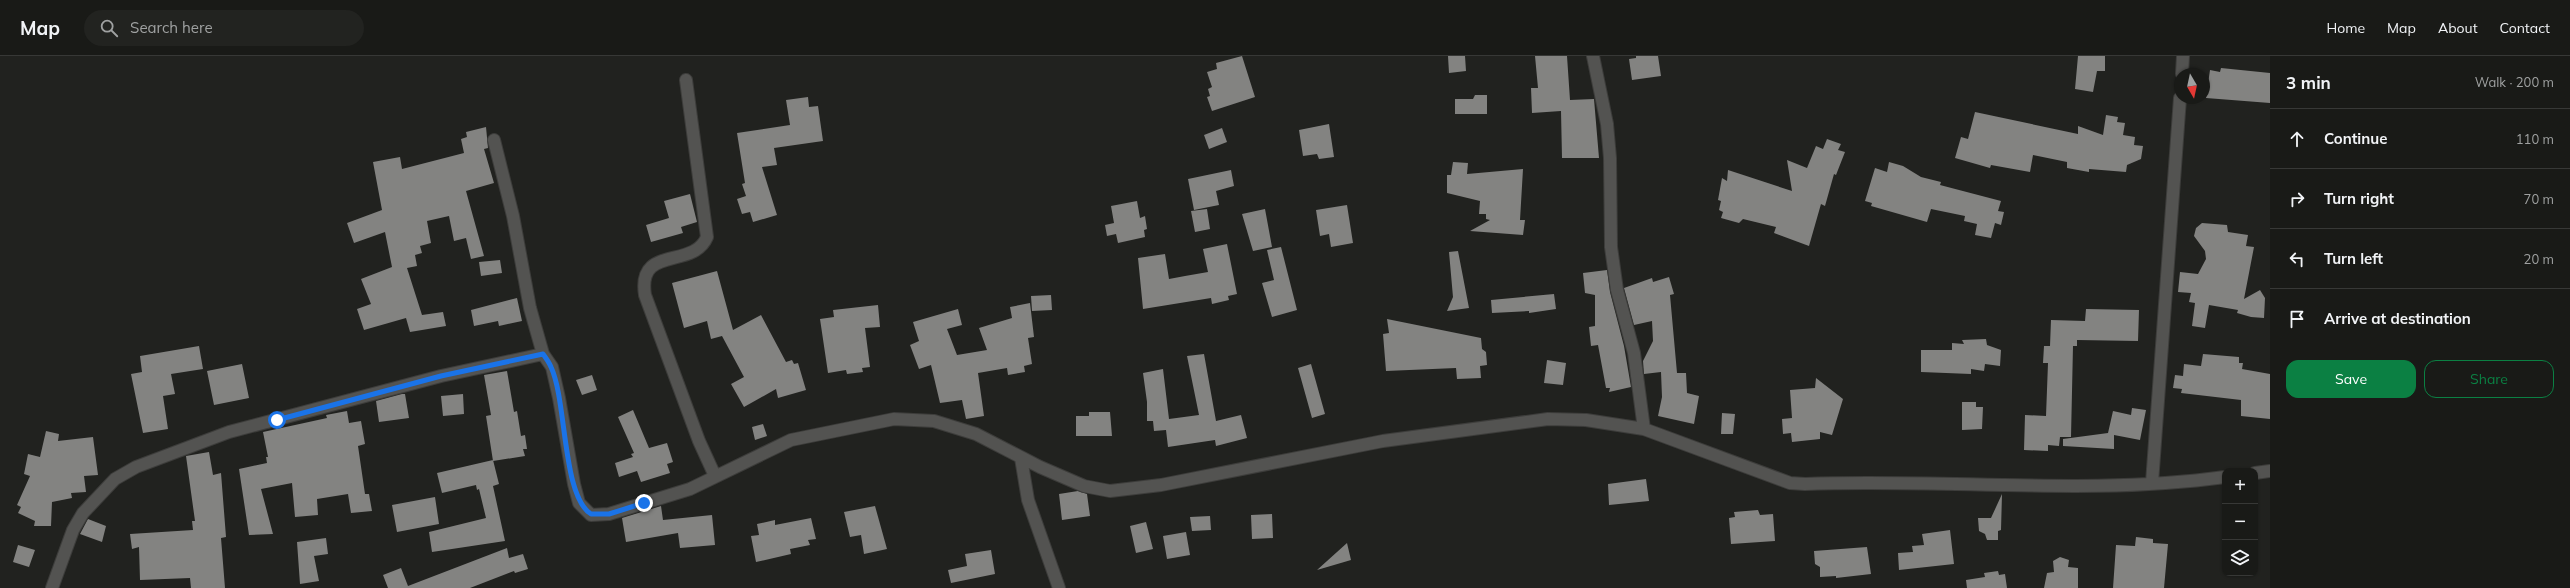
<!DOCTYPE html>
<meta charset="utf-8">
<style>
body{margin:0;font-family:Mulish,sans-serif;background:#222320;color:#f1f3f6}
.controls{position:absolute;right:12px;bottom:12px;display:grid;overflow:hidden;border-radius:8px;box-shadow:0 1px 3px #0004}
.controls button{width:36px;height:36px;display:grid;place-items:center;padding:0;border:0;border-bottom:1px solid #373836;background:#191a17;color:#f1f3f6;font:20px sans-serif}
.compass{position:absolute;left:2174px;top:12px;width:36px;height:36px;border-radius:50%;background:#191a17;box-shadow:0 1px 3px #0004;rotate:171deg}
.stop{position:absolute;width:12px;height:12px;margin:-9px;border:3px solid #1a73e8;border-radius:50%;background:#fff}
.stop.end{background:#1a73e8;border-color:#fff;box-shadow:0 1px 4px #0008}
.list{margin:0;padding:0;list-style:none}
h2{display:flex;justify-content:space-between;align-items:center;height:52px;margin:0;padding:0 16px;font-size:17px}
h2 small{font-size:13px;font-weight:400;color:#9fa1a1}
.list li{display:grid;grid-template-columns:26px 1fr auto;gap:12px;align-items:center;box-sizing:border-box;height:60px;padding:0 16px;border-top:1px solid #373836}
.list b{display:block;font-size:15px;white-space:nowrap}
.list em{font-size:13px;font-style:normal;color:#9fa1a1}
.actions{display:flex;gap:8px;padding:12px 16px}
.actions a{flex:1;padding:9px 0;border:1px solid #0b8043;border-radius:12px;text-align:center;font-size:14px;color:#0b8043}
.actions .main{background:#0b8043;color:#fff}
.icon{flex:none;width:22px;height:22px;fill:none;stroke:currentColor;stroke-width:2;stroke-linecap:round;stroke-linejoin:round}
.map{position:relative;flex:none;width:2270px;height:532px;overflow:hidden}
header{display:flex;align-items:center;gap:24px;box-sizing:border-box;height:56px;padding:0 20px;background:#191a17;border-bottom:1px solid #373836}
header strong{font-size:19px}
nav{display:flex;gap:22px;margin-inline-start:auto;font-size:14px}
.search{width:280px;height:36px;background:#222320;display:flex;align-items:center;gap:10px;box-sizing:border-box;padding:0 14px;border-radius:22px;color:#9fa1a1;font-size:15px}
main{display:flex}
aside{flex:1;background:#191a17}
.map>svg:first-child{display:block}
</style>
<header>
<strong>Map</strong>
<div class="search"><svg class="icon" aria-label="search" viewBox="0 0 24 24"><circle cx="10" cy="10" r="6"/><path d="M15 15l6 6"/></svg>Search here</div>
<nav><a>Home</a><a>Map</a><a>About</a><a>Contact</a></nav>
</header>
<main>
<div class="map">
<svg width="2270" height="532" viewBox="0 0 2270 532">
<rect width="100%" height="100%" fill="#21221f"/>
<path fill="#838381" d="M1242,0L1255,41L1212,55L1207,41L1210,40L1208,33L1212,31L1207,16L1217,13L1216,7Z
M1448,0H1465L1466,15L1449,17Z
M1535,0H1567L1570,44L1594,43L1599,102H1562L1561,55L1532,57L1531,32H1538Z
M1636,0H1658L1661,20L1632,24L1629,3L1636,2Z
M2078,0H2105V15H2097L2093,36L2075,33Z
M2221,12L2270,17V47L2206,42L2210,14L2220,16Z
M1475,39H1487V58H1455V43H1473Z
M808,41L809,51L818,50L823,85L774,92L777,109L762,111L777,159L753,166L750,156L742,158L737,143L746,140L742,128L745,127L737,77L790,69L786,44Z
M1975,56L2078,78V70L2103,79L2106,59L2118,61L2117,66L2125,67L2123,79L2135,81L2134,89L2143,90L2141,103L2127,109L2126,116L2089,113V116L2067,112V106L2033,99L2030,116L1991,109L1990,112L1955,102L1961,81L1968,83Z
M1329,68L1334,101L1319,103L1317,98L1303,100L1299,74Z
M486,71L488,92L484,93L494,127L466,135L484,200L471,203L466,182L454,185L449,160L427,165L431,187L420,190L422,197L415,199L417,210L407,212L422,259L443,256L446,270L410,276L406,262L364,274L357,253L371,248L361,223L392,211L385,176L354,187L347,167L382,154L373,106L400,101L402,113L464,97L461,83L467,81L466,76Z
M1222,72L1227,86L1209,93L1204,79Z
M1827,83L1841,88L1838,94L1845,96L1836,119L1834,118L1825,150L1821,148L1809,190L1774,177L1776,171L1743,163L1739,167L1721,162L1723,156L1719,154L1721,145L1718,144L1722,122L1727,125L1728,114L1792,135L1787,104L1807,112L1816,90L1823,93Z
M1453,106L1468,107L1467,118L1523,113L1520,164H1525L1523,179L1470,175L1490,164L1486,163V158H1479L1480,145L1447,137V119H1451Z
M1889,106L1903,110L1921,121L1941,126L1940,129L2001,145L1998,155L2004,156L2001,169L1995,167L1991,182L1975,179L1977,168L1964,165L1965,160L1931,153L1927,166L1871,150L1872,147L1865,145L1875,112L1887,116Z
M1231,114L1234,130L1216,135L1219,149L1194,154L1188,123Z
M690,138L697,166L681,171L683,177L651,186L646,169L669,162L664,145Z
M1137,145L1140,162L1145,160L1147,173L1144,174L1145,181L1118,187L1116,178L1107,180L1105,169L1114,167L1111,150Z
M1347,149L1353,187L1331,191L1329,178L1320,180L1316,154Z
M1207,153L1210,173L1195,176L1191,155Z
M1265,153L1272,191L1253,195L1242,158Z
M2202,167L2227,169L2228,176L2248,179L2246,190L2254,191L2244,243L2260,234L2265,242L2264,262L2251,261L2237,257L2238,254L2209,249L2205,272L2192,270L2195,247L2189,246L2191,237L2178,236L2180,216L2198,218L2206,203L2205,195L2194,180L2196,172Z
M1227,188L1237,238L1228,240L1229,244L1212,248L1211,242L1143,253L1138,202L1165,198L1169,223L1185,220L1208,216L1203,193Z
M1281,191L1297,254L1272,261L1262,227L1274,224L1267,194Z
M1458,195L1469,252L1447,255L1453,241L1449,196Z
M500,204L502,217L481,220L479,206Z
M1607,214L1610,236L1624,290L1631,331L1609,336L1610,332H1606L1598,289L1591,290L1589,271L1595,270V239L1585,237L1583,217Z
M717,215L733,274L761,259L786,306L792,304L794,308L798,307L806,334L778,342L776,333L744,351L731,328L744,321L722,280L711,283L707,265L684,272L672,227Z
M1669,221L1674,238L1670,239L1677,317H1686L1687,337L1699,340L1694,368L1658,360L1662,341L1661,316L1644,318L1643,305L1653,285L1652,265L1634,269L1624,232L1652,222L1653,226Z
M1554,238L1556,253L1529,257V255L1492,257L1491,244Z
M1051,239L1052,254L1032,255L1031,240Z
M517,242L522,265L499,270L498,265L474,270L471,254Z
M1030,247L1034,281L1028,282L1032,308L1024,310L1025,316L1008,319L1007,312L978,317L984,360L966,363L962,344L940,347L931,309L919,313L910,289L919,285L913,266L958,253L962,269L947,273L957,299L987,294L979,272L1012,262L1010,251Z
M878,249L880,271L865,272L870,311L862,312L863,316L847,318L846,314L828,317L820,263L834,261L833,254Z
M2086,253L2139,254L2138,285L2077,284V290H2073L2071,381H2060L2059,390L2048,389V395L2024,394L2025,359L2046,360L2048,307H2043L2044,290H2050L2051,264L2085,265Z
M1387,263L1481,282L1482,293L1486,296L1487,309L1480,310L1481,322L1457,323L1456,312L1386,315L1383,278L1389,277Z
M1986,283L1987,289L2001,294L2000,310L1985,308L1984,315L1971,313V318L1921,316V294H1952V287L1964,288L1962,284Z
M199,290L203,313L171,318L175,338L163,340L168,373L143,377L131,318L142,316L140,300Z
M1204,298L1216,365L1241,359L1247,382L1216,390L1215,384L1168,391L1166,374L1154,375L1153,365H1147V346L1143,317L1163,313L1169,363L1199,359L1187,300Z
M2203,298L2239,301V307H2243L2242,313L2270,318V363L2241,360V344L2181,337L2182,333L2173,332L2175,319L2183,320L2184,308L2201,310Z
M1547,304L1566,307L1563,329L1544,327Z
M242,308L249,342L214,349L207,315Z
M1311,308L1325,358L1312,362L1298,312Z
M507,315L514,356L517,355L521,380L525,379L527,393H523L525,400L493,405L486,360L491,359L484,319Z
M592,319L597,334L582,339L576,324Z
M1816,322L1843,343L1832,379L1820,376V383L1792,386L1791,377L1783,378L1782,363L1792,362L1790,334L1815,332Z
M402,338H405L409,362L379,366L376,345Z
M463,338L464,358L443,360L441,340Z
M1962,346H1976V351H1983L1982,373L1962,374Z
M2132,352L2146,354L2140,384L2114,379V393L2063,390V383L2108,377L2113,355L2131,359Z
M633,354L649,392L667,387L673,406L667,408L670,417L641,426L637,415L619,421L615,407L633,401L631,398L634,397L618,361Z
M347,355L349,367L361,365L365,388L358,390L365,438H369L372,455L351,457L348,438L317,443L318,459L295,461L292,427L261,433L273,478L249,479L239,413L267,407L266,401H268L263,376L327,362L326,359Z
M1089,356H1110L1112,380H1076V360H1089Z
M1722,357L1735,358L1733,378H1721Z
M763,368L767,380L755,384L752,371Z
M46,375L59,378L58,385L93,381L98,419L84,420L86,436L71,437L72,442L52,446L51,470H34L35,465L18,457L21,451L17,449L30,420L24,418L28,398L40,401Z
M209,396L213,419L221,417L226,481L221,482L225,532H191L190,522L140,524L139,491L132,493L130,478L193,474L192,465H195L186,400Z
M493,404L499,428L493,430L505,485L432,496L429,476L486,462L479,433L477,434L476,429L442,437L437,417Z
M1646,423L1649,445L1609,449L1608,428Z
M1078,435L1087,438L1090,460L1062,464L1059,438Z
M2002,438L2001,474L1998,475V484H1987L1985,478L1979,475L1978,462H1991Z
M435,441L439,468L397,476L392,449Z
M661,450L663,464L712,459L715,489L680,492L678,477L626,486L622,462Z
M875,450L887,493L864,498L861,479L850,481L844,456Z
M1758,454L1760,459L1773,458L1775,485L1731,488L1729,462L1735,461L1734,456Z
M1272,458L1273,482L1252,483L1251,459Z
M1210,460L1211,474L1192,475L1190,461Z
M811,462L816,483L808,484L810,489L790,493L791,498L756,506L751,480L759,479L757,468L775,464V469Z
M88,463L106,470L102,486L80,478Z
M1146,466L1153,493L1136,497L1130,470Z
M1950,474L1954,508L1899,514L1898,497L1913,496L1912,490L1924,489L1922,478Z
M1186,476L1190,499L1167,503L1163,480Z
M2136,481L2153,483V487L2168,488L2164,532H2113L2116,489L2135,490Z
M326,482L328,498L314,500L319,525L300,528L297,486Z
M1347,487L1351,504L1317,514Z
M18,489L35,494L29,511L13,506Z
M1867,491L1871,518L1836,522V520L1820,521V511L1815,508L1814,495Z
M507,492L509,502L523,498L528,513L515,517L514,515L470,532H388L383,519L401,512L408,530Z
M991,494L995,518L951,527L948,514L967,510L965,498Z
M2060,501L2069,504L2068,511L2078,512V532H2044L2047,517L2054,516L2053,505Z
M1998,515L1999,519L2005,518L2007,532H1967L1966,524L1985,521L1984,517Z"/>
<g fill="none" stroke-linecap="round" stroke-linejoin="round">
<g stroke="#3d3d3b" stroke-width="14">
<path id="minor" d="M1593,0L1607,68L1610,102L1611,191L1617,234L1634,297L1644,373
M2182,18L2183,0
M686,24L707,181C693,214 637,188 645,239L699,385L715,420
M494,84L513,160L530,252L543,298L552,311L559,342L574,428L579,447L591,459L609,458L690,433L791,384L894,363L934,365L976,378L1040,411L1084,430L1110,435L1161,429L1383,385L1548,363L1586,364L1644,373L1790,427L1805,428C1945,422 2086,440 2225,421
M1021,402L1028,444L1059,532
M2255,417L2270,415
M2152,427L2180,42
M52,532L73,474L83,457L115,423L136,411L229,376L441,320L543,298"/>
</g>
<use href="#minor" stroke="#535351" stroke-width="12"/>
</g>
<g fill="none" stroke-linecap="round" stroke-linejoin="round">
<path stroke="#1a73e8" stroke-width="5" d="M277,364L441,320L543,298C546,302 549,306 551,311C567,345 562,440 591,458H609L644,447"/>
</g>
</svg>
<div class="controls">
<button>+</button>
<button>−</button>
<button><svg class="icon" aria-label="layers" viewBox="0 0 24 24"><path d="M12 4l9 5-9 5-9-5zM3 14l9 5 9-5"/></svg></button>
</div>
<svg class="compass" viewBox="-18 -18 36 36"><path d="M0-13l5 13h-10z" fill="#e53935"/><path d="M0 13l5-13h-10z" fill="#9fa1a1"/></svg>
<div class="stop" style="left:277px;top:364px"></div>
<div class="stop end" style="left:644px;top:447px"></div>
</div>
<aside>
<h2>3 min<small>Walk · 200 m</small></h2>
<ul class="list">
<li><svg class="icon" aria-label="ahead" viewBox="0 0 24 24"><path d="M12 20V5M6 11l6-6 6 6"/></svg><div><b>Continue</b></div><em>110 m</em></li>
<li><svg class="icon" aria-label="right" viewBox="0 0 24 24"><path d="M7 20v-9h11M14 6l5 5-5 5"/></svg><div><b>Turn right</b></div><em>70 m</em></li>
<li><svg class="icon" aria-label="left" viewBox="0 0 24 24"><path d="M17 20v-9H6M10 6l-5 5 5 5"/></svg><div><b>Turn left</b></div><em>20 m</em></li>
<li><svg class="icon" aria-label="arrive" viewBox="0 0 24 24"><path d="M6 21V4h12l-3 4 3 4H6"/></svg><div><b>Arrive at destination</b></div></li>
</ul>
<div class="actions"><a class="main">Save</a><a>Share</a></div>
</aside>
</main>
